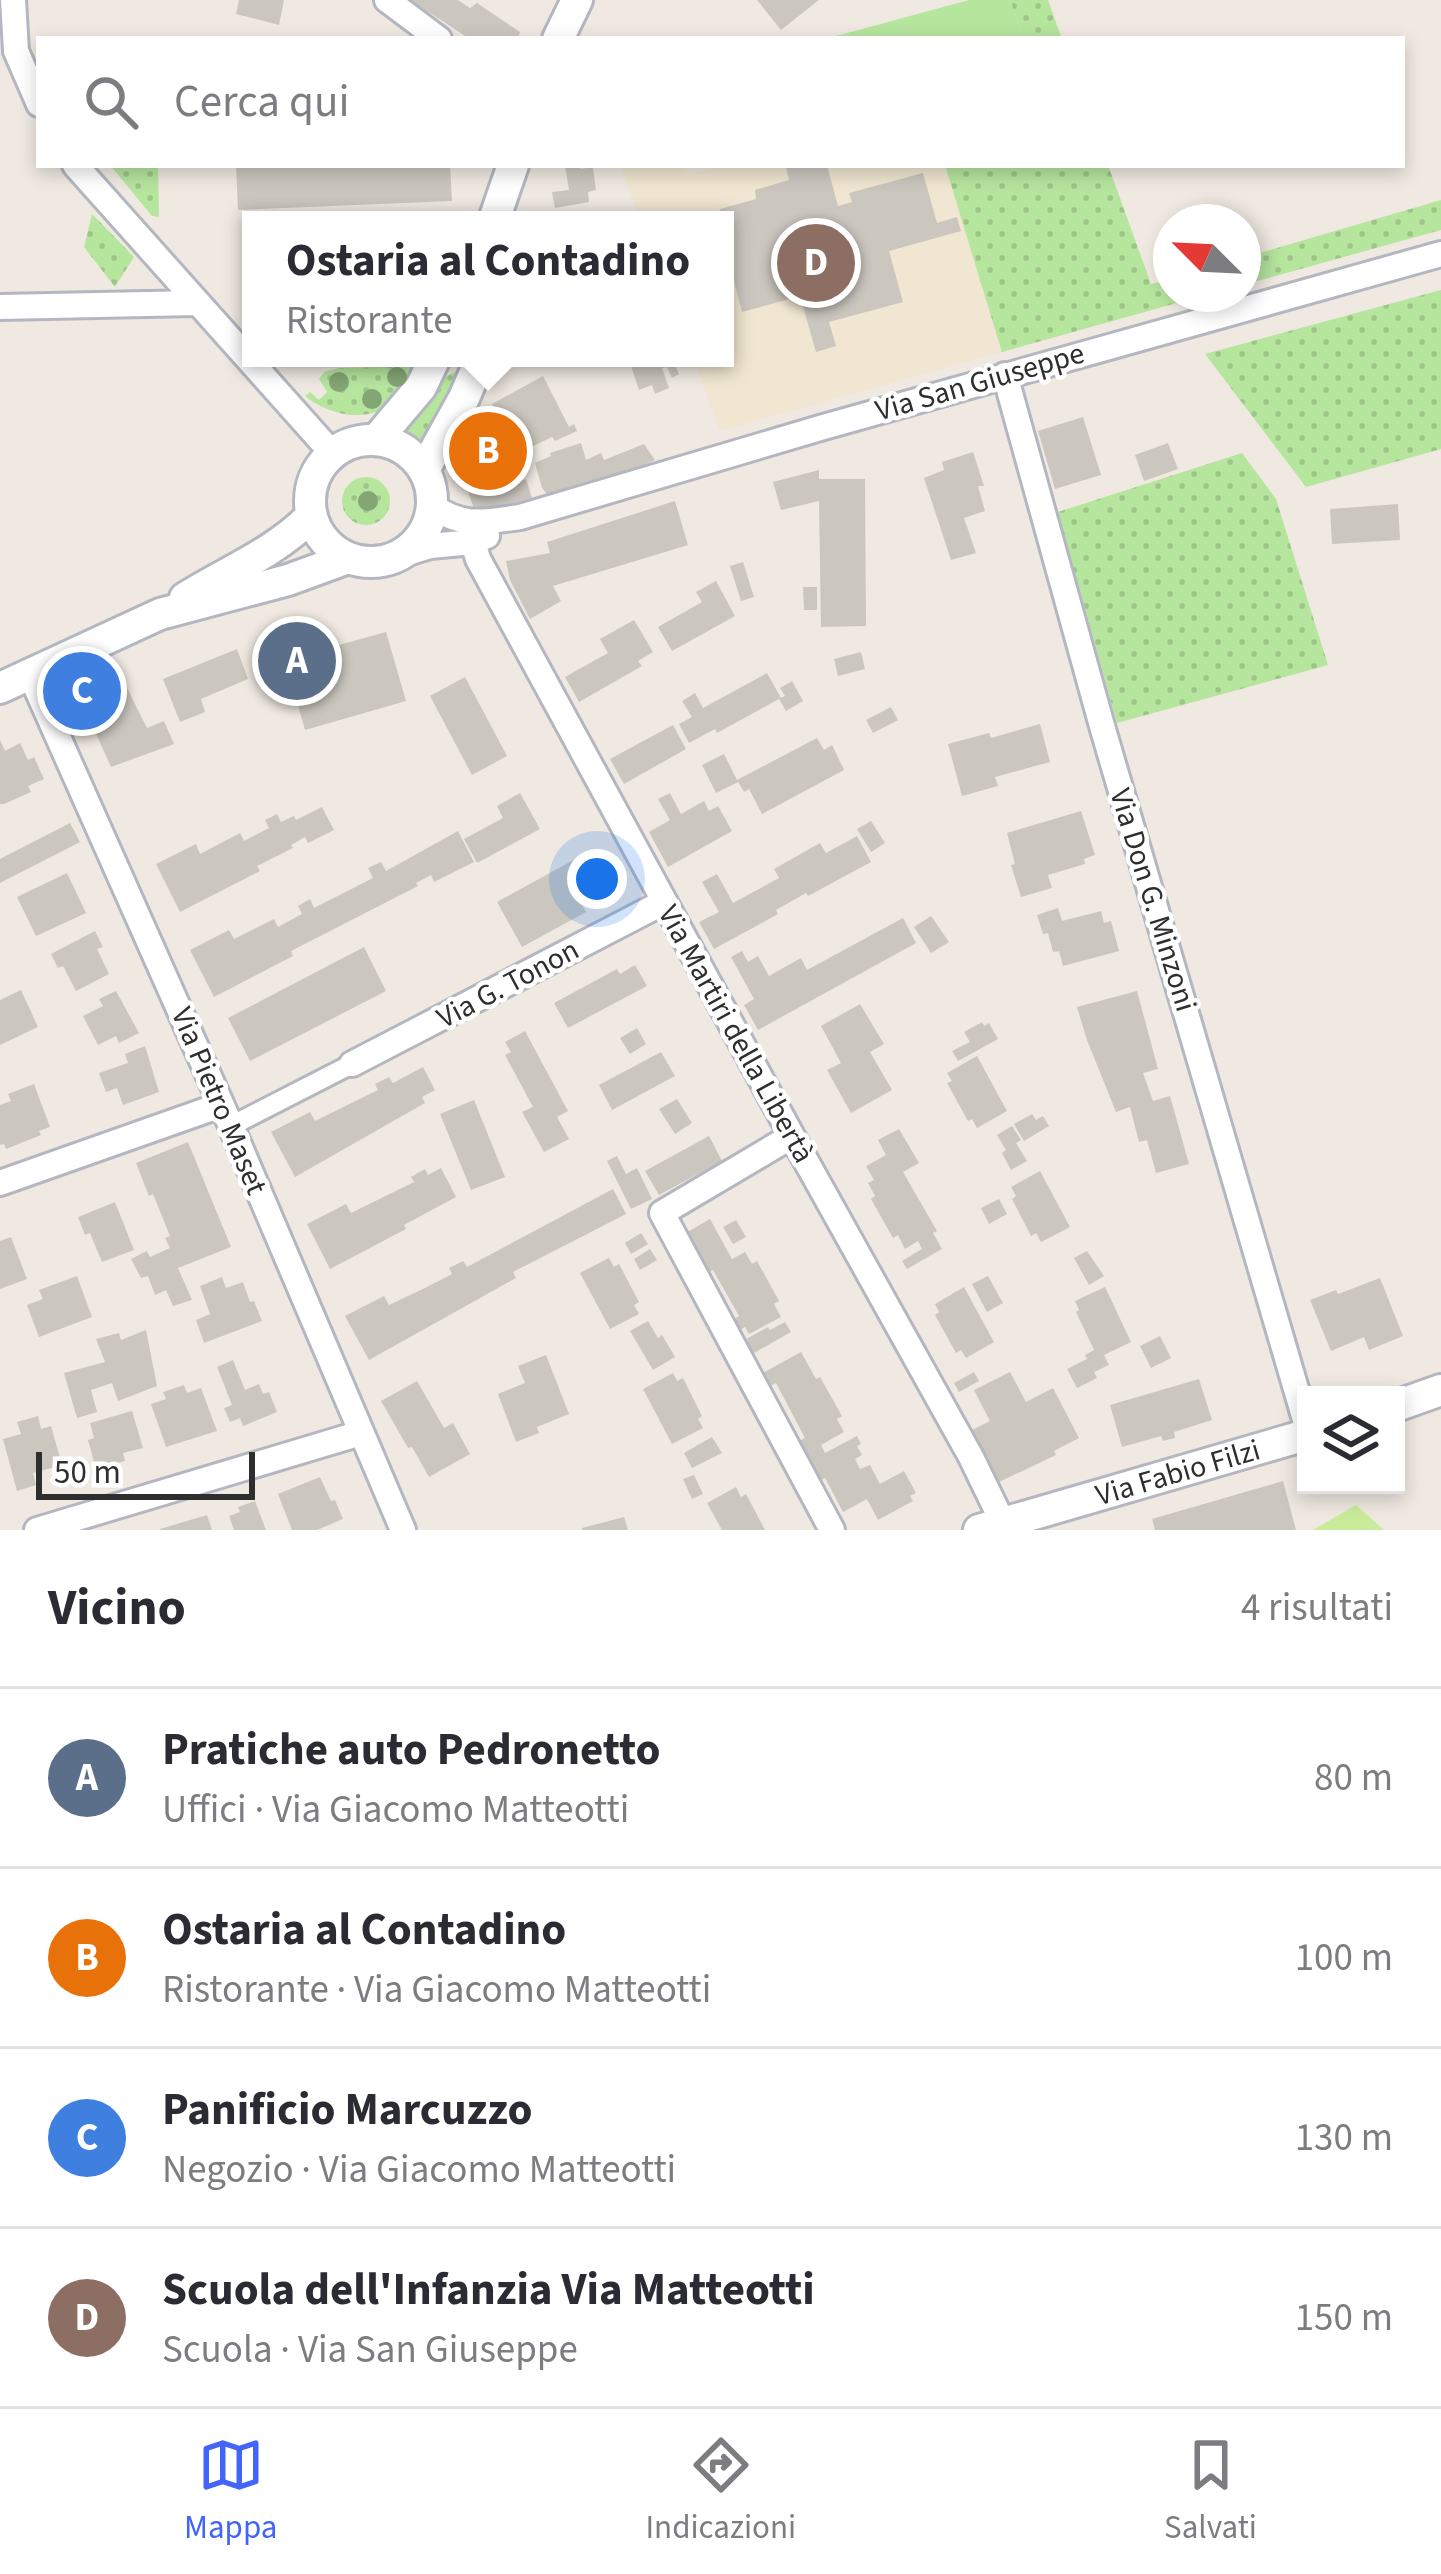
<!DOCTYPE html>
<html lang="it">
<meta charset="utf-8">
<style>
body{margin:0;font-family:"Source Sans 3",sans-serif;background:#f2f2f3;color:#2b2b33}
.controls{position:absolute;right:36px;bottom:36px;display:grid;overflow:hidden;border-radius:0px;box-shadow:0 6px 18px #0003}
.controls button{width:108px;height:108px;display:grid;place-items:center;padding:0;border:0;border-bottom:3px solid #e1e1e2;background:#fff;color:#2b2b33;font:60px sans-serif}
.compass{position:absolute;left:1153px;top:204px;width:108px;height:108px;border-radius:50%;background:#fff;box-shadow:0 6px 18px #0003;rotate:294deg}
.scale{position:absolute;left:36px;bottom:30px;width:219px;box-sizing:border-box;padding-left:12px;border:6px solid #2e2e2e;border-top:0;font-size:33px;line-height:42px;white-space:nowrap;color:#2e2e2e;-webkit-text-stroke:9px #fff;paint-order:stroke}
.you{position:absolute;left:597px;top:879px;width:42px;height:42px;margin:-30px;border:9px solid #fff;border-radius:50%;background:#1a73e8;box-shadow:0 0 0 18px #1a73e833}
.badge{display:grid;place-items:center;width:78px;height:78px;border-radius:50%;background:#4264fb;color:#fff;font-size:39px;font-weight:700}
.pin{position:absolute;translate:-50% -50%;border:6px solid #fff;box-shadow:0 3px 12px #0006}
.popup{position:absolute;left:242px;top:211px;width:492px;height:156px;box-sizing:border-box;display:grid;place-content:center;border-radius:0px;background:#fff;filter:drop-shadow(0 3px 9px #0005);font-size:39px;white-space:nowrap;color:#7c7c81}
.popup b{font-size:45px;color:#2b2b33}
.popup::after{content:'';position:absolute;left:50%;top:100%;margin-left:-24px;border:24px solid transparent;border-top-color:#fff}
.list{margin:0;padding:0;list-style:none}
h2{display:flex;justify-content:space-between;align-items:center;height:156px;margin:0;padding:0 48px;font-size:51px}
h2 small{font-size:39px;font-weight:400;color:#7c7c81}
.list li{display:grid;grid-template-columns:78px 1fr auto;gap:36px;align-items:center;box-sizing:border-box;height:180px;padding:0 48px;border-top:3px solid #e1e1e2}
.list b{display:block;font-size:45px;white-space:nowrap}
.list p{margin:0;font-size:39px;white-space:nowrap;color:#7c7c81}
.list em{font-size:39px;font-style:normal;color:#7c7c81}
.icon{flex:none;width:66px;height:66px;fill:none;stroke:currentColor;stroke-width:2;stroke-linecap:round;stroke-linejoin:round}
.map{position:relative;flex:none;width:1441px;height:1530px;overflow:hidden}
.search{position:absolute;background:#fff;box-shadow:0 6px 18px #0003;left:36px;right:36px;top:36px;height:132px;display:flex;align-items:center;gap:30px;box-sizing:border-box;padding:0 42px;border-radius:0px;color:#7c7c81;font-size:45px}
.sheet{height:876px;background:#fff}
nav{display:flex;justify-content:space-around;align-items:center;box-sizing:border-box;height:168px;border-top:3px solid #e1e1e2;background:#fff;font-size:33px;color:#7c7c81}
nav a{display:grid;justify-items:center;gap:6px}
nav .on{color:#4264fb}
.map>svg:first-child{display:block}
</style>
<div class="map">
<svg width="1441" height="1530" viewBox="0 0 1441 1530">
<defs>
<pattern id="grass-dots" width="8" height="8" patternUnits="userSpaceOnUse" patternTransform="scale(3)"><rect width="8" height="8" fill="#b6e59e"/><path d="M2 2h.1M6 6h.1" fill="none" stroke="#9dc588" stroke-width="1.8" stroke-linecap="round"/></pattern>
</defs>
<rect width="100%" height="100%" fill="#efe9e1"/>
<path fill="#f0e6d1" d="M620,165H684L689,175L720,165H945L1002,352L720,431L693,358H725V220H640Z"/>
<path fill="url(#grass-dots)" d="M1010,0H1048L1062,39H1023Z
M110,165H158L159,217L152,216Z
M945,165H1108L1151,284L1171,279V294H1209L1002,352Z
M1441,200V230L1243,285V258Z
M92,214L134,257L115,287L84,247Z
M1441,290V449L1306,487L1205,354Z
M418,366C411,377 404,389 395,399C372,425 329,416 305,396L310,392L319,400L327,392L319,379L324,372L339,368Z
M457,371L461,372L419,444L402,432L425,407L440,379Z
M1242,453L1276,499L1328,665L1117,723L1058,512Z
M342 501a24 24 0 1 1 48 0a24 24 0 1 1-48 0Z"/>
<path fill="#b6e59e" d="M969,0H1010L1023,39H825Z"/>
<path fill="#c9ec9a" d="M1356,1505L1384,1530H1313Z"/>
<path fill="#cbc7bf" d="M239,0H284L279,25L236,14Z
M410,0H458L470,8L477,3L520,32L518,39H470Z
M757,0H819L781,30Z
M236,165H450L452,201L238,210Z
M565,165H580L581,169L593,167L596,190L588,192L589,202L555,208L552,192L569,190Z
M796,165H827L838,206L852,202L849,193L923,173L937,223L957,217L961,231L889,251L903,302L829,322L836,346L816,352L800,296L742,312L726,251H730L725,220H722L720,209L756,199L755,190L789,180L786,168Z
M615,358H672L679,374L672,378L667,367L662,368L669,388L655,394L652,385L639,390L629,360L618,364Z
M543,376L569,427L574,424L577,431L555,441L552,437L517,454L492,404Z
M1083,417L1101,475L1055,489L1038,431Z
M581,443L586,460L601,453L604,460L644,444L655,460L642,466L547,494L542,488L535,463L551,456L550,453Z
M1168,443L1178,469L1144,481L1135,455Z
M973,452L984,486H978L985,511L964,518L976,553L951,560L924,478L944,470L942,462Z
M514,460L521,481L526,479L532,498L476,514L465,484Z
M819,470V479H865L866,626L821,627L819,501L781,510L773,482Z
M675,501L688,545L553,586L561,601L530,619L510,580L506,561L550,553L547,542Z
M1398,504L1400,540L1332,544L1330,509Z
M743,562L754,597L741,601L730,566Z
M716,581L735,616L672,651L658,627L702,602L696,592Z
M803,587H817V610H804Z
M634,620L653,652L638,661L642,666L579,702L565,677L608,653L600,639Z
M386,632L406,701L305,730L285,660Z
M237,649L248,679L201,699L205,712L180,722L163,679Z
M861,652L865,669L838,676L834,659Z
M767,673L781,698L785,696L780,688L792,681L803,701L786,711L779,699L717,733L715,729L689,743L679,724L692,717L682,701L695,693L703,708Z
M121,676L147,728L164,721L174,744L111,767L78,693L94,684L96,688Z
M465,677L507,756L472,775L430,696Z
M891,707L898,720L873,733L866,720Z
M1040,724L1050,762L995,777L998,786L962,796L948,744L989,733L991,738Z
M673,725L686,749L624,784L610,759Z
M817,738L824,750L832,745L844,770L762,814L749,789L744,792L738,782L716,793L702,765L724,754L737,780Z
M0,740L5,751L20,743L28,760L34,757L44,779L28,786L31,792L4,804H0Z
M520,793L540,829L477,863L464,839L503,818L497,806Z
M670,793L681,814L704,801L709,811L718,806L732,831L668,867L649,832L670,820L658,799Z
M322,807L334,830L308,843L305,837L291,845L293,848L257,866L260,871L180,912L156,864L196,844L200,854L240,833L244,841L269,828L265,820L277,814L281,822L294,816L296,820Z
M1081,811L1095,855L1084,859L1085,864L1048,875L1052,888L1021,897L1011,865L1015,864L1007,833Z
M871,821L885,843L871,852L857,829Z
M70,823L80,842L0,883V859Z
M458,831L474,862L434,882L431,875L416,883L418,886L291,951L293,956L214,997L190,950L229,930L234,939L274,919L278,927L302,914L298,906L310,899L314,908L373,878L368,868L381,862L386,871Z
M857,836L871,862L808,896L806,893L776,910L778,914L714,949L699,922L719,912L702,882L717,874L733,903L779,878L774,869L820,843L826,853Z
M577,858L586,874L570,883L586,912L522,947L497,902Z
M67,873L86,913L36,936L17,897Z
M1058,908L1062,921L1101,911L1104,923L1111,921L1119,951L1063,966L1059,951L1053,952L1048,933L1043,934L1037,915Z
M931,916L949,942L931,953L914,927Z
M903,918L916,943L758,1030L744,1005L754,999L731,957L742,951L748,962L758,956L769,976L801,958L807,970Z
M95,931L103,947L97,949L109,974L76,991L63,966L58,968L51,954Z
M364,947L386,991L250,1061L228,1018Z
M635,965L647,986L568,1028L554,1003L617,969L620,974Z
M21,990L38,1027L0,1045V1000Z
M116,991L139,1033L119,1043L116,1036L98,1045L83,1016L103,1006L99,999Z
M1137,991L1158,1069L1143,1073L1153,1101L1170,1096L1189,1164L1156,1173L1147,1140L1139,1142L1130,1107L1116,1112L1087,1040L1077,1007Z
M860,1004L884,1044L870,1052L892,1090L851,1113L827,1070L841,1063L821,1026Z
M982,1022L984,1026L989,1023L998,1039L958,1061L952,1051L970,1042L964,1032Z
M637,1028L646,1044L630,1054L620,1038Z
M525,1031L568,1111L557,1117L569,1139L544,1152L522,1112L533,1107L505,1055L511,1052L505,1042Z
M145,1046L159,1092L123,1105L117,1088L106,1092L99,1073L128,1063L125,1054Z
M661,1052L675,1076L612,1110L599,1085Z
M977,1056L1007,1111L977,1128L972,1119L968,1121L947,1083L952,1081L947,1073Z
M423,1067L435,1090L422,1097L425,1103L295,1177L271,1132L310,1112L315,1121L378,1090L375,1084L389,1077L393,1083Z
M34,1084L50,1127L39,1131L41,1135L6,1149L4,1144L0,1145V1105L11,1101L8,1094Z
M677,1099L692,1123L675,1134L659,1109Z
M474,1100L505,1177L471,1190L440,1114Z
M1032,1114L1036,1120L1043,1116L1049,1126L1024,1141L1014,1124Z
M1012,1126L1021,1140L1016,1143L1027,1161L1011,1170L1002,1153L1006,1150L997,1135Z
M899,1129L919,1163L903,1172L937,1231L933,1233L942,1249L907,1269L902,1261L922,1249L918,1241L905,1249L898,1235L893,1238L871,1199L875,1196L868,1183L874,1180L866,1166L886,1155L878,1140Z
M709,1136L722,1161L659,1195L645,1171Z
M188,1142L231,1247L178,1268L192,1300L173,1306L166,1290L155,1295L148,1276L141,1278L131,1259L147,1251L150,1257L170,1248L165,1238L170,1236L153,1194L149,1196L136,1163Z
M617,1156L626,1174L637,1168L652,1199L631,1209L607,1161Z
M441,1168L456,1197L404,1225L406,1229L330,1269L307,1224L346,1204L351,1213L414,1182L411,1177L425,1169L428,1175Z
M1040,1171L1070,1227L1041,1242L1036,1233L1031,1236L1012,1199L1016,1196L1011,1187Z
M613,1189L626,1214L513,1272L516,1278L369,1360L345,1316L384,1296L389,1305L427,1287L452,1274L449,1268L463,1261L467,1267Z
M999,1199L1007,1214L989,1224L981,1208Z
M115,1202L134,1250L102,1262L90,1233L85,1235L78,1217Z
M710,1219L732,1259L745,1252L752,1264L757,1261L779,1301L774,1304L781,1317L749,1334L745,1327L736,1332L730,1322L739,1316L713,1270L699,1278L677,1238Z
M736,1220L746,1237L733,1244L723,1227Z
M641,1233L648,1244L631,1254L625,1243Z
M11,1237L27,1279L0,1289V1241Z
M650,1249L657,1260L640,1270L634,1259Z
M1087,1251L1104,1276L1089,1285L1074,1258Z
M609,1258L614,1267L619,1264L639,1302L634,1305L639,1314L610,1329L580,1273Z
M77,1276L92,1317L39,1337L27,1305L43,1299L39,1290Z
M988,1276L1003,1303L987,1312L972,1284Z
M222,1277L226,1288L243,1282L250,1302L254,1301L262,1321L204,1343L196,1320L210,1314L200,1286Z
M1380,1278L1403,1336L1369,1350L1364,1337L1331,1351L1310,1300L1336,1290L1338,1294Z
M964,1287L994,1342L966,1358L961,1350L956,1353L935,1315L939,1312L935,1304Z
M1105,1287L1131,1342L1104,1355L1109,1365L1094,1372L1097,1378L1077,1388L1067,1369L1087,1359L1085,1355L1094,1350L1076,1312L1079,1310L1075,1301Z
M648,1321L658,1338L662,1335L675,1357L653,1370L630,1331Z
M785,1322L791,1332L738,1362L730,1348L768,1327L770,1330Z
M146,1330L157,1386L118,1401L112,1383L91,1390L97,1412L77,1418L64,1373L105,1362L96,1339L119,1333L121,1340Z
M1160,1336L1171,1358L1151,1368L1140,1346Z
M801,1352L816,1379L820,1377L842,1416L837,1419L844,1432L821,1445L825,1453L857,1436L861,1444L857,1446L862,1455L855,1459L860,1469L870,1465L880,1484L904,1471L916,1493L910,1496L913,1501L878,1520L867,1499L843,1512L825,1478L816,1483L783,1450L805,1438L776,1383L757,1393L750,1380Z
M546,1355L569,1414L537,1427L539,1433L516,1442L498,1394L525,1383L518,1366Z
M233,1360L245,1390L259,1384L263,1394L269,1392L277,1412L243,1426L240,1418L230,1422L224,1408L232,1405L217,1367Z
M974,1372L979,1381L959,1392L954,1383Z
M1010,1372L1026,1402L1053,1388L1079,1438L1054,1451L1056,1455L999,1482L972,1430L990,1421L974,1390Z
M673,1373L677,1381L683,1378L702,1416L698,1419L703,1428L672,1444L643,1389Z
M1199,1379L1212,1420L1174,1432L1175,1438L1163,1441L1161,1436L1122,1447L1110,1405Z
M417,1381L444,1428L453,1423L470,1454L429,1477L412,1447L408,1448L381,1401Z
M184,1385L187,1393L201,1388L217,1431L166,1447L151,1404L166,1399L163,1392Z
M132,1411L143,1448L123,1453L125,1461L96,1469L88,1440L94,1438L90,1423Z
M38,1416L41,1429L51,1426L62,1465L33,1473L36,1485L17,1491L3,1439L21,1434L17,1422Z
M712,1437L722,1453L692,1468L684,1453Z
M694,1475L703,1494L692,1499L683,1479Z
M320,1477L331,1501L335,1500L343,1519L317,1530H292L278,1494Z
M1283,1481L1296,1530H1155L1152,1519Z
M736,1487L741,1497L746,1494L765,1530H722L707,1503Z
M255,1501L266,1530H234L229,1516L240,1512L238,1507Z
M207,1515L212,1530H160V1529Z
M624,1517L628,1530H582V1528Z"/>
<g fill="none" stroke-linecap="round" stroke-linejoin="round">
<g stroke="#b4b7c1" stroke-width="24">
<path id="pedestrian" d="M231,1126L352,1064"/>
</g>
<g stroke="#b4b7c1" stroke-width="30">
<path id="minor" d="M13,0L16,51L39,104
M387,0L439,39
M75,165L332,453
M0,307L196,303
M1005,375L1102,726L1306,1423
M432,506C464,528 484,522 520,517L820,428L1441,254
M473,542L478,559L792,1136L971,1457L1003,1523
M401,555L430,546L473,542L487,536
M30,674L231,1126L403,1530
M352,1064L664,902
M792,1136L662,1213L832,1530
M0,1183L221,1105
M37,1530L361,1433"/>
</g>
<g stroke="#b4b7c1" stroke-width="36">
<g id="tertiary">
<path d="M558,39L577,0"/>
<path d="M494,220L513,165"/>
<path d="M377,439L421,387L435,358"/>
<circle cx="371" cy="501" r="61"/>
<path d="M424,470L464,398L481,358"/>
<path d="M185,598C228,571 275,553 311,516"/>
<path d="M0,688L160,614L288,580L348,558"/>
<path d="M1396,1406L1441,1390"/>
<path id="s1" d="M979,1530L1306,1435"/>
</g>
</g>
<use href="#pedestrian" stroke="#fff" stroke-width="18"/>
<use href="#minor" stroke="#fff" stroke-width="24"/>
<use href="#tertiary" stroke="#fff" stroke-width="30"/>
</g>
<g fill="#84a574">
<circle cx="397" cy="377" r="10"/>
<circle cx="339" cy="382" r="10"/>
<circle cx="372" cy="399" r="10"/>
<circle cx="368" cy="501" r="10"/>
</g>
<g text-anchor="middle" dominant-baseline="central" stroke-width="9" stroke-linejoin="round" paint-order="stroke">
<g font-size="30" fill="#2e2e2e" stroke="#fff">
<text transform="translate(980 382) rotate(-16)">Via San Giuseppe</text>
<text transform="translate(1153 900) rotate(73)">Via Don G. Minzoni</text>
<text transform="translate(508 984) rotate(-28)">Via G. Tonon</text>
<text transform="translate(736 1034) rotate(61)">Via Martiri della Libertà</text>
<text transform="translate(219 1101) rotate(67)">Via Pietro Maset</text>
<text stroke="none"><textPath href="#s1" startOffset="207">Via Fabio Filzi</textPath></text>
</g>
</g>
</svg>
<div class="controls">
<button><svg class="icon" aria-label="layers" viewBox="0 0 24 24"><path d="M12 4l9 5-9 5-9-5zM3 14l9 5 9-5"/></svg></button>
</div>
<svg class="compass" viewBox="-18 -18 36 36"><path d="M0-13l5 13h-10z" fill="#e53935"/><path d="M0 13l5-13h-10z" fill="#7c7c81"/></svg>
<div class="scale">50 m</div>
<div class="you"></div>
<div class="pin badge" style="left:297px;top:661px;background:#5c6f8a">A</div>
<div class="pin badge" style="left:488px;top:451px;background:#e8710a">B</div>
<div class="popup"><b>Ostaria al Contadino</b>Ristorante</div>
<div class="pin badge" style="left:82px;top:691px;background:#3f7fe0">C</div>
<div class="pin badge" style="left:816px;top:263px;background:#8d6e63">D</div>
<div class="search"><svg class="icon" aria-label="search" viewBox="0 0 24 24"><circle cx="10" cy="10" r="6"/><path d="M15 15l6 6"/></svg>Cerca qui</div>
</div>
<section class="sheet">
<h2>Vicino<small>4 risultati</small></h2>
<ul class="list">
<li><span class="badge" style="background:#5c6f8a">A</span><div><b>Pratiche auto Pedronetto</b><p>Uffici · Via Giacomo Matteotti</p></div><em>80 m</em></li>
<li><span class="badge" style="background:#e8710a">B</span><div><b>Ostaria al Contadino</b><p>Ristorante · Via Giacomo Matteotti</p></div><em>100 m</em></li>
<li><span class="badge" style="background:#3f7fe0">C</span><div><b>Panificio Marcuzzo</b><p>Negozio · Via Giacomo Matteotti</p></div><em>130 m</em></li>
<li><span class="badge" style="background:#8d6e63">D</span><div><b>Scuola dell'Infanzia Via Matteotti</b><p>Scuola · Via San Giuseppe</p></div><em>150 m</em></li>
</ul>
</section>
<nav>
<a class="on"><svg class="icon" aria-label="map" viewBox="0 0 24 24"><path d="M3 6l6-2 6 2 6-2v14l-6 2-6-2-6 2zM9 4v14M15 6v14"/></svg>Mappa</a>
<a><svg class="icon" aria-label="directions" viewBox="0 0 24 24"><path d="M12 3l9 9-9 9-9-9zM9 14v-3h6M13 9l2 2-2 2"/></svg>Indicazioni</a>
<a><svg class="icon" aria-label="saved" viewBox="0 0 24 24"><path d="M7 4h10v16l-5-4-5 4z"/></svg>Salvati</a>
</nav>
